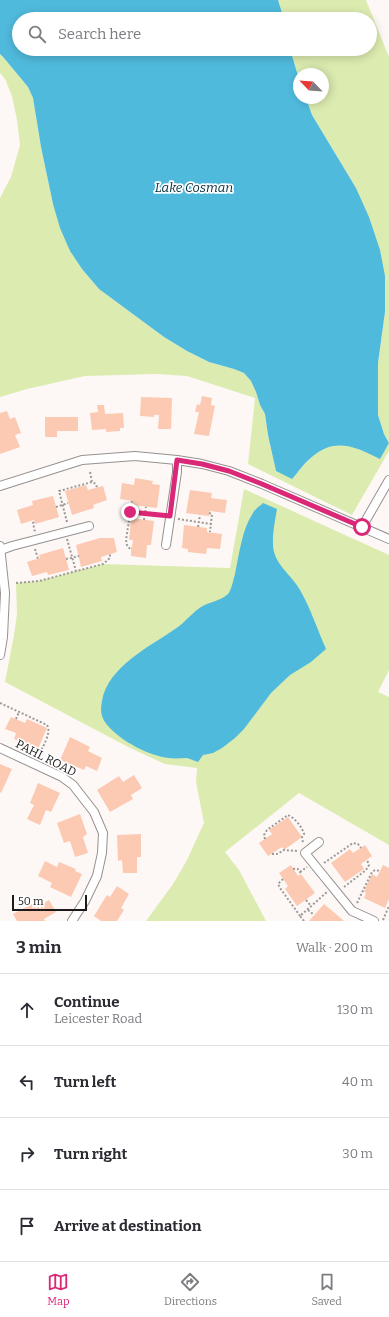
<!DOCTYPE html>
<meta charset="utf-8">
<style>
body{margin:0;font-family:Bitter,serif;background:#f2f2f3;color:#2b2b33}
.compass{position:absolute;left:293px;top:68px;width:36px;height:36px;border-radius:50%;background:#fff;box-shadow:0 2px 10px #0003;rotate:295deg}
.scale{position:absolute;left:12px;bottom:10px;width:75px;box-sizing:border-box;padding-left:4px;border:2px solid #1c1b1a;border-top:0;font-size:11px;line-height:14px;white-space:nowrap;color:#1c1b1a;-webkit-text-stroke:3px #fff;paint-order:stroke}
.stop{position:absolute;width:12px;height:12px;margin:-9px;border:3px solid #db2777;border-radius:50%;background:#fff}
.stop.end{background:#db2777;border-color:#fff;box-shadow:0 1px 4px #0008}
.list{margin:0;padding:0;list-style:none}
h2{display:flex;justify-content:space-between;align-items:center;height:52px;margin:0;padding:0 16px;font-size:17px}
h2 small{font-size:13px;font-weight:400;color:#7c7c81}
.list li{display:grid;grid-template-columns:26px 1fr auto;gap:12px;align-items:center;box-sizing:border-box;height:72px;padding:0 16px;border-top:1px solid #e1e1e2}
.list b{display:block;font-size:15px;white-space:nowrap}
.list p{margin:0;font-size:13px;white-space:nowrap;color:#7c7c81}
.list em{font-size:13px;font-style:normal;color:#7c7c81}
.icon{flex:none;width:22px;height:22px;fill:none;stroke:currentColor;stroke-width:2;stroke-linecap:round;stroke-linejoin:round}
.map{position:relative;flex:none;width:389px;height:921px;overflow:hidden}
.search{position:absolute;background:#fff;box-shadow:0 2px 10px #0003;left:12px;right:12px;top:12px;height:44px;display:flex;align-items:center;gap:10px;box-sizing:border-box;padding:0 14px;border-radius:22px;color:#7c7c81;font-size:15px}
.sheet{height:340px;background:#fff}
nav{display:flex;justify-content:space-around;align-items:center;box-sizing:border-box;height:56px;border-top:1px solid #e1e1e2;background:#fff;font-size:11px;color:#7c7c81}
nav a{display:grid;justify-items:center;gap:2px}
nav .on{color:#db2777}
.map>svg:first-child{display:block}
</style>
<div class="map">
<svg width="389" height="921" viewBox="0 0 389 921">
<rect width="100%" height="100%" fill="#fdf8f6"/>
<path fill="#dcecb0" d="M278,0H366L389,57V442L384,434L378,415V363L385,312L356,188L312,115L306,98H323V74H299V79L290,49H370V19H284Z
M0,54L4,58L28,87L33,98L41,147L53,204L70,251L82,269L99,289L164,337L187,351L209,362L234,369L244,373L251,381L256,392L260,405L265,414L268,435L276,471L292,478C299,471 306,462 313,455C335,437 357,447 379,458L389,443V451L352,515L248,464L255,398L187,376L156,374L85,376L27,389L0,397V198L11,177L20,145L17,120L12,96L5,79L0,73Z
M244,489L389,555V670L378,692L389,697V845L299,793L225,852L239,870L266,921H146L173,884L186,862L204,823L196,782L197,768L165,764L130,748L5,682L14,635L17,614L16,583L39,581L103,564L230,568Z"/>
<path fill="#50badd" d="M0,0H278L284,19H19V49H290L299,79V98H306L312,115L356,188L369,217L380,250L385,276V312L378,363V415L384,434L389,443L380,459C357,447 335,437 313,456C305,462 299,471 292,479L276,471L268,435L265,414L260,405L256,392L251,381L244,373L234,369L209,362L187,351L164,337L99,289L82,269L70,251L60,228L53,204L41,147L33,98L28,87L4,58L0,54Z
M263,503L277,509C275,521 271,540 274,552C278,567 293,577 300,590C311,609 317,629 326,649L311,662L290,675L271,693L244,729L235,738L222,748L213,753L203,755L198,762C194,761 191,759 187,758C181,758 175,759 169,758C149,756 121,741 108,726C101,718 100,711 102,701C108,666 151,646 178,627C186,621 192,613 201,607C209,602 221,601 228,594C232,589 233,580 235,574C239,555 242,529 253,513C255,509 260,506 263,503Z"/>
<path fill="#fcc9b3" d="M202,396L212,398L211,405L215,406L209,436L194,434L199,412H195L197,404L200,405Z
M141,397L172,398L171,429H158L159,415H154V417L140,416Z
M97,405H104L105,414L123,413L124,428H120V431L106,432V429L92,430L90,413L98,412Z
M7,411L10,419L15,417L21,433L15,435L20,447L0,454V413Z
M45,417H78V431H57V437H45Z
M135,478L153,481L152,484L160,485L157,508L133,505V501L120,499L122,483L134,485Z
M86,485L88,490L103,486L107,500L93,505L94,508L72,515L65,491Z
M190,490L212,493L211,498L227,500L225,513L210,511L209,516L186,513Z
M53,496L59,517L35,524L34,520L21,524L17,510L33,505L32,501Z
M131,518L154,521L151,545H147L146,558L131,556V547H132L133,540H129Z
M184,525L207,528V532L222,534L220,549L207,548L206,554L188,552V549L182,548Z
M100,538H114L117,552L101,557L102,561L81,567L76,545Z
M63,548L69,570L48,575L47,572L32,576L27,562L40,558L39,555Z
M11,717L25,723L27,719L47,728L38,749L14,739L16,733L5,729Z
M70,737L90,747L88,751L102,758L97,771L86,766L84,770L60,760Z
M0,764L12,769L1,793L0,792Z
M134,775L142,788L131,795L133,799L110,812L97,790L119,776L123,782Z
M38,783L60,793L51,812L46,810L40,825L27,819L34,805L30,803Z
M80,814L87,834L83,837L88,853L75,857L70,841L64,843L57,823Z
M288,817L302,837L284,850L282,847L268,856L259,843L272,834L269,830Z
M141,834V857H137V873H123L122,860L118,861L117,835Z
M365,845L372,856L361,864L364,869L345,882L331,863L350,849L353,853Z
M45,861L57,867L59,862L76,869L75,871L82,874L71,897L50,887L52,883L38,876Z
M291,865L298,876L301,874L315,893L297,906L285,889L288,886L279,873Z
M383,865L389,868V899L385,908L364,898L366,893L364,891L372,874L377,877Z
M117,886L129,894L121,908L124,910L117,921H101L94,916L105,898L107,895L110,897Z
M49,900L56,912L44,919L45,921H17L13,914L32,904L34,907L44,901V903Z
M324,904L344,921H309Z"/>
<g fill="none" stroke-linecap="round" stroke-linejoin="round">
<g stroke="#96918f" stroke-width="10">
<path id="minor" d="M0,486L82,460L135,456L177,460L202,464L229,471L262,484L389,539
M362,527L389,480
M166,545L177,472V460
M0,546L5,593L3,637L0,655
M1,550L12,546L89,526
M0,748L62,777L73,785L94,812L103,833L102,853L97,876L85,901L72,921
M319,842L305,853L313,863L352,911L374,921"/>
</g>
<path stroke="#9c9997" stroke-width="2" stroke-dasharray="2 2" stroke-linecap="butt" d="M90,472L92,482
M56,507L68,503
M130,512L149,514L163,515
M209,513L212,514L210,532
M178,519L211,524
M144,520L146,507
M34,522L33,523L35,532
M67,522L59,491L92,482L96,484L97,488
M198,527L200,515
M67,539L76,571
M35,549L38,559
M130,549L127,545L126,540L132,501
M66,559L79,556
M16,583L39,581L103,564L110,558V554
M0,703L47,725C52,733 42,748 38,756
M16,719L19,712
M265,839L264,835L267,830L288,815C295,818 302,827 304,834L302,837L303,843
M272,854H277L284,850L297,851
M324,863L353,843L358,844L361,848
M293,869C298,868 299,869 301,874
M300,872L307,867
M283,879L278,884L280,888L300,916
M344,887L366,870L369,865L367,860
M306,900L311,906
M357,903L372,872L375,870L380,871
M308,910L314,915
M383,920L389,906
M304,921L300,916L327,892"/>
<use href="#minor" stroke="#fff" stroke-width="8"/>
</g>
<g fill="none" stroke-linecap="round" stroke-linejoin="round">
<path stroke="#db2777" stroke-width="5" d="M130,512L170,516L177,460L202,464L229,471L262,484L362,527"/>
</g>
<g text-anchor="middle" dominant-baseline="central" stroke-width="3.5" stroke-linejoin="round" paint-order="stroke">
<g font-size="12" fill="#1c1b1a" stroke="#fff">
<text transform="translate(46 758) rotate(27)">PAHL ROAD</text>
</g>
<g font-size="13" font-style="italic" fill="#002f3e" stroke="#fff">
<text x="194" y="187">Lake Cosman</text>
</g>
</g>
</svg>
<svg class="compass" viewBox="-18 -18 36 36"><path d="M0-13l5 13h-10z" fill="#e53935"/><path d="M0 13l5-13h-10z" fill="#7c7c81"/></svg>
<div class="scale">50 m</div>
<div class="stop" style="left:362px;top:527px"></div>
<div class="stop end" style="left:130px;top:512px"></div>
<div class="search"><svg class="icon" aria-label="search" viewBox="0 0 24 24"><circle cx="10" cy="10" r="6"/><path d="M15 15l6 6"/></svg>Search here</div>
</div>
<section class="sheet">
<h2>3 min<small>Walk · 200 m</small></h2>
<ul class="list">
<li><svg class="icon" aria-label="ahead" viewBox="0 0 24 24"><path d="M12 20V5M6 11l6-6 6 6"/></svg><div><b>Continue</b><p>Leicester Road</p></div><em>130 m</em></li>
<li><svg class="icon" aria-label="left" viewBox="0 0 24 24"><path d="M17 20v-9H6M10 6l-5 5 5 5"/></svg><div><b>Turn left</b></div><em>40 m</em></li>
<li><svg class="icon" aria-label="right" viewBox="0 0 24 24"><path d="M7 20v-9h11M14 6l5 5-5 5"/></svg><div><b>Turn right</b></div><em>30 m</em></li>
<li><svg class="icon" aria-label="arrive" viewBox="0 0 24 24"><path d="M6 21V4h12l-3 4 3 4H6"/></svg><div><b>Arrive at destination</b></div></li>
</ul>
</section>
<nav>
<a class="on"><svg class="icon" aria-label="map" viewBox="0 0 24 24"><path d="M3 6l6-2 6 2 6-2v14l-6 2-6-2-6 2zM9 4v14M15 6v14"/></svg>Map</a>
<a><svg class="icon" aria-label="directions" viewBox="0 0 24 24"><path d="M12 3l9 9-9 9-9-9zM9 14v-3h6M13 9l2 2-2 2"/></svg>Directions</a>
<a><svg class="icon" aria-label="saved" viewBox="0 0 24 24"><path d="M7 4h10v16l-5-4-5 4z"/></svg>Saved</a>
</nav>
